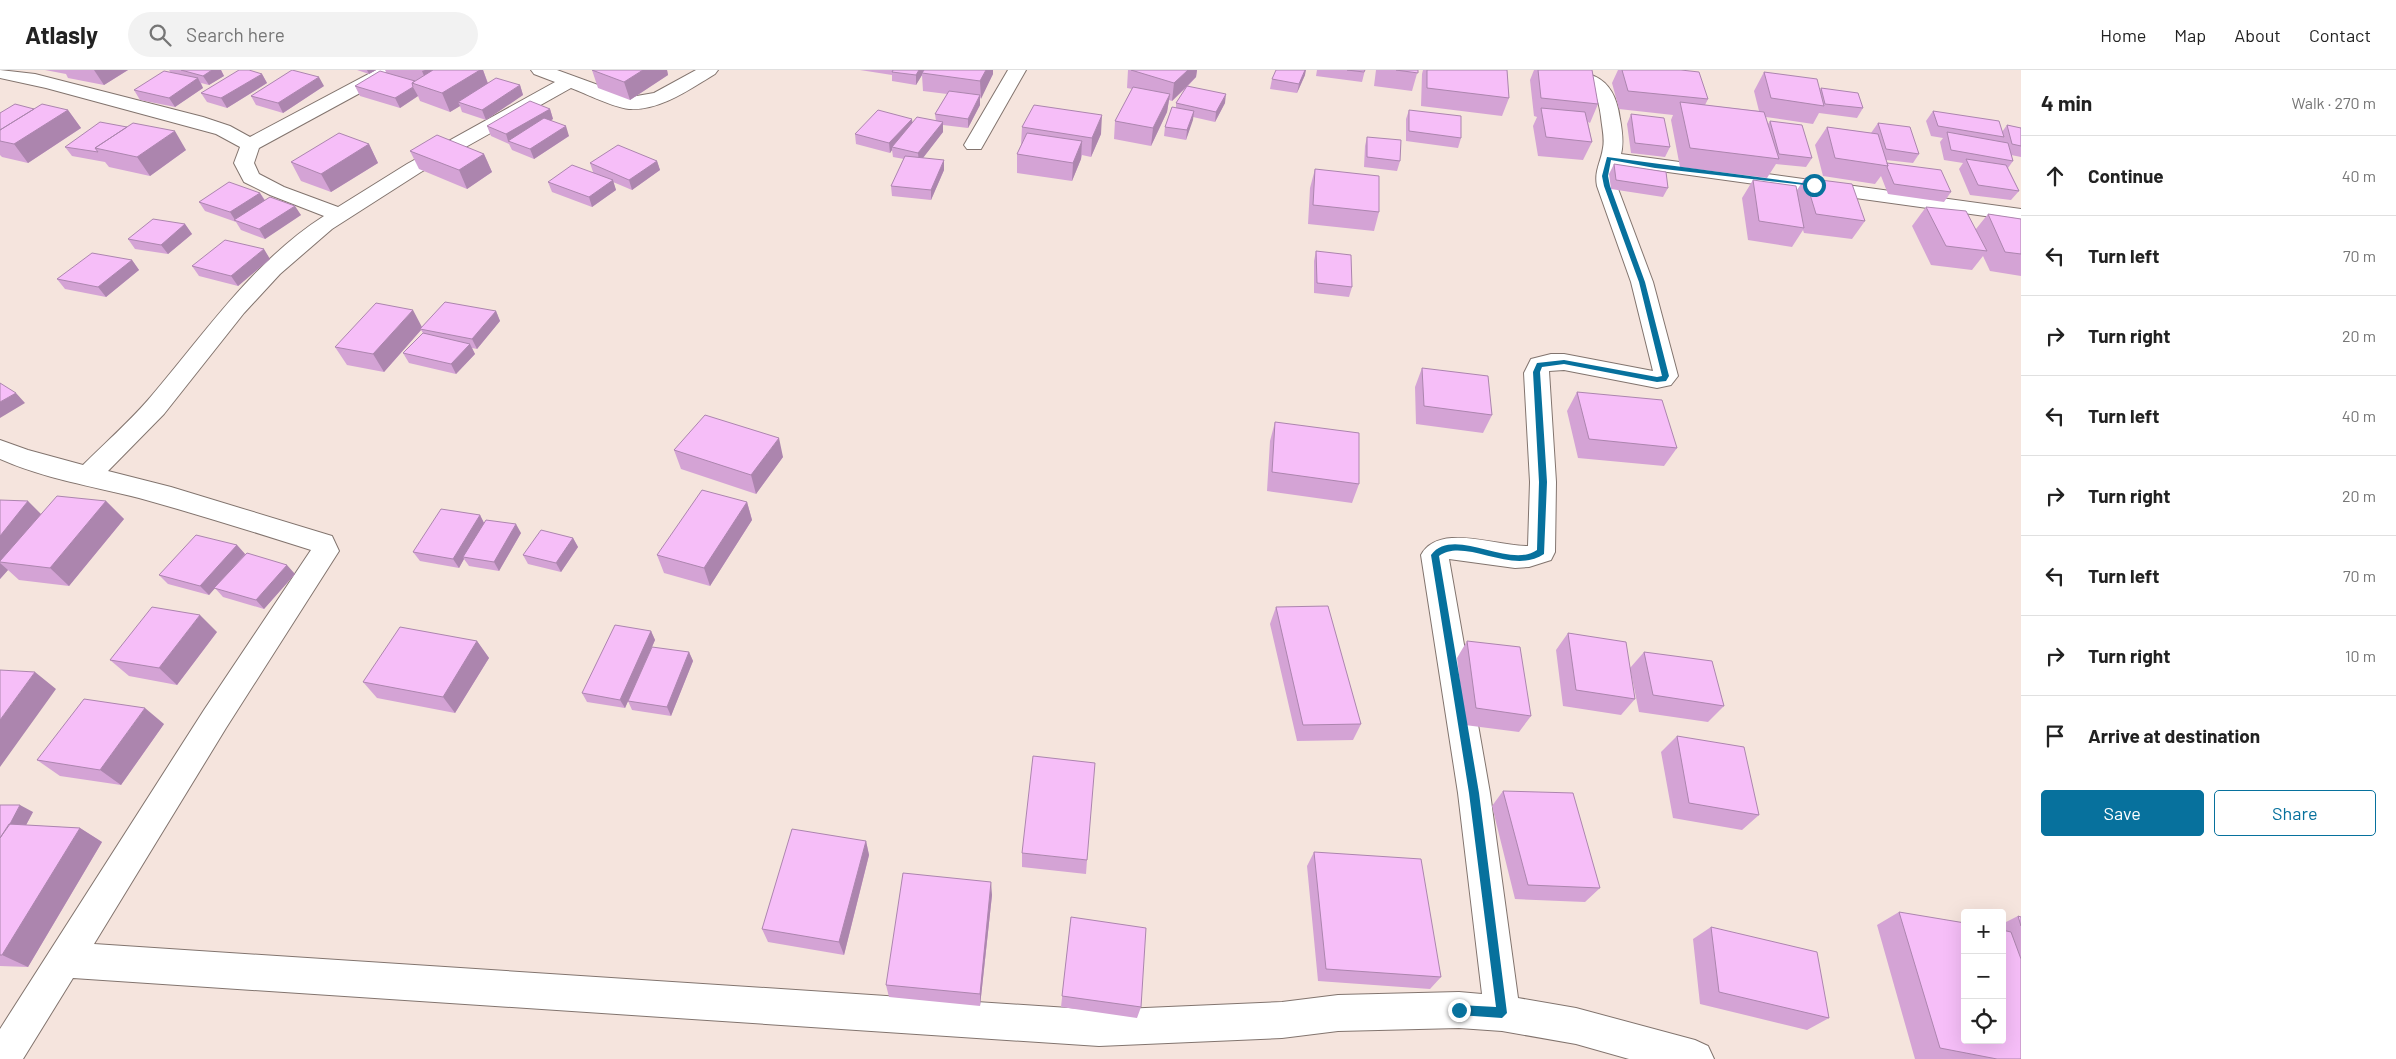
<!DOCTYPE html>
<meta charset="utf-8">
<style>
body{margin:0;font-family:Barlow,sans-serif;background:#f2f2f2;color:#222}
.controls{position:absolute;right:15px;bottom:15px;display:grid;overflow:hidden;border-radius:5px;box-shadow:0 5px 20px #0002}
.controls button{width:45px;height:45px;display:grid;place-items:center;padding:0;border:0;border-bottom:1px solid #e0e0e0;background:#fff;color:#222;font:25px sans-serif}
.stop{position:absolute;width:15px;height:15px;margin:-11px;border:4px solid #07719d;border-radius:50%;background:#fff}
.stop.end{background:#07719d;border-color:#fff;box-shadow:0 1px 5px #0008}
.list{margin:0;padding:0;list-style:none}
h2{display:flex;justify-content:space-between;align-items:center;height:65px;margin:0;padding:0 20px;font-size:21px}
h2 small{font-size:16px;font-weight:400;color:#767676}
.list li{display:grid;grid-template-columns:32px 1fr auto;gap:15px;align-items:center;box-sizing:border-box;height:80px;padding:0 20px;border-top:1px solid #e0e0e0}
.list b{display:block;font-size:19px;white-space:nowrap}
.list em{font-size:16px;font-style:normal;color:#767676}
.actions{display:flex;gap:10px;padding:15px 20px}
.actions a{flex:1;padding:11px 0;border:1px solid #07719d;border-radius:5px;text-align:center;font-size:18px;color:#07719d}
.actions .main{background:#07719d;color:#fff}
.icon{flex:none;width:28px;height:28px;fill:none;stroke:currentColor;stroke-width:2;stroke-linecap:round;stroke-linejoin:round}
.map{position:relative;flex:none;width:2021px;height:989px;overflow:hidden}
header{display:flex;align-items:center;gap:30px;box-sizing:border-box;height:70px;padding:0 25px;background:#fff;border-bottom:1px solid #e0e0e0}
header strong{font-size:24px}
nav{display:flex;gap:28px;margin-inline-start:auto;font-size:18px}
.search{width:350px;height:45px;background:#f2f2f2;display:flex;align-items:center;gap:12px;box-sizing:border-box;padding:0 18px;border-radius:28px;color:#767676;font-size:19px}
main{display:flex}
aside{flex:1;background:#fff}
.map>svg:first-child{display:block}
</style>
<header>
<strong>Atlasly</strong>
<div class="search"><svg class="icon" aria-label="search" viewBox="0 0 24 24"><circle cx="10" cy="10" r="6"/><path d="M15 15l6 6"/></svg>Search here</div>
<nav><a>Home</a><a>Map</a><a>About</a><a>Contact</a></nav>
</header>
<main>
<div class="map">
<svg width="2021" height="989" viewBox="0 0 2021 989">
<rect width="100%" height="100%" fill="#f5e4dd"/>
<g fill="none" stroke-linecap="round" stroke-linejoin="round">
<g stroke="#82746e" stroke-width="2">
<path id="minor" d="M0,0L35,4L203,47L230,56L250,67L376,0H398L395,4L259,78L254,93L259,104L284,117L338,137L407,94L555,12L534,4L531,0H557L631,27L654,23L696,0H718L715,4C690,19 660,41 629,39C612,37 587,24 571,18L421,102L332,159L280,204L244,243L164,344L108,401L171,417L332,466L339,481L226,658L94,874L1099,940L1282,932L1338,925L1459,922L1482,924L1458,723L1421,485C1439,452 1497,477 1528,476L1530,412L1524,303L1531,289L1551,284H1564L1653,301L1631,212L1597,116C1594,101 1601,92 1603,78C1605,69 1602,57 1601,47C1597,7 1576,12 1544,4L1541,0C1584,0 1614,0 1620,49C1622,60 1624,73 1621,84L2021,139V151L1617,95L1615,106L1617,116L1653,212L1678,306L1671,315L1657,318L1564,300L1549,301L1556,412L1555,482L1551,490L1529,497L1515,498L1449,489L1490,723L1518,928L1576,938L1695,970L1708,976L1714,989H1629L1576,974L1502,961L1459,958L1338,961L1282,968L1099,976L73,908L23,989H0V959L204,640L311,480C254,462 197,444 139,428C92,416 45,409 0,389V370L28,380L83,395C105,373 128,353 148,330C203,266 252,192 324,146L270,125L244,112L234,93L240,77L216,64L46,18L0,8Z
M1008,0H1026L981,79H967L964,75Z"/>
</g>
<use href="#minor" fill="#fff" fill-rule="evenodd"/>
</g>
<path fill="#d4a3d5" d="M45,0H128L104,15L68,8L66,4Z
M169,0H221L224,6L209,15L201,13L203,18L175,37L140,30L134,20L171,3Z
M357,0H376L369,4Z
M385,0H483L488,13L520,15L523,25L486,50L462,42L460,36L450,42L420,31L418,26L400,38L360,26L355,16L386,2Z
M592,0H667L668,5L630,30L598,18Z
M860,0H993V4L980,29V35L968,58L943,55V62L923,88L944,100L931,130L892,126L891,116L904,89L893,87L892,80L890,83L856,74L855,64L912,49V52L936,51L935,44L947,24L923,21L922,5L916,15L892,11V5Z
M1128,0H1197L1196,7L1188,16L1225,33L1215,52L1193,47L1186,70L1164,66L1165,57L1176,38V33L1187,17L1172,31L1169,30L1167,42L1151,76L1114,69L1115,51L1132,19L1127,18Z
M1317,0H1365L1362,12L1316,6Z
M1376,0H1418L1412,21L1374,16Z
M1423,0H1507L1509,28L1502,46L1421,36L1422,4Z
M1534,0H1592L1598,34L1590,53L1588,52L1592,72L1583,90L1538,86L1533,56L1537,47L1534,46L1530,10Z
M1618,0H1681L1708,29L1705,35L1759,41L1754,21L1764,2L1820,20L1821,18L1863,38L1857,48L1819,43L1813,54L1766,47L1768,54L1770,51L1812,88L1806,97L1776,94L1767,108L1680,97L1671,50L1673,45L1619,39L1612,13Z
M262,4L267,13L227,38L207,32L201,23Z
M1305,5L1297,23L1270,19L1272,9Z
M324,16L283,43L256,35L251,26Z
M34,39L68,40L81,58L28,93L2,87L0,85V43Z
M550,39L553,49L551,50L569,66L534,89L512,80L509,74L491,66L487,56Z
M1409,40L1461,68L1458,78L1406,71V49Z
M1933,41L2002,62L2007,55L2021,58V87L2011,85L2013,91L2008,98L2019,121L2011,130L1970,125L1959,99L1963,93L1944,90L1940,72L1943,68L1931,66L1926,51Z
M1631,44L1670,77L1665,87L1631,83L1627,54Z
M1878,53L1919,84L1913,93L1886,90L1887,93L1951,122L1944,132L1888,124L1881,106L1875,114L1823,106L1815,75L1827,57L1871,63Z
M127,57L186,80L150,106L109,97L105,92L72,86L65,77Z
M1022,57L1101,64L1091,87L1082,85L1081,89L1072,111L1017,103V84L1021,75Z
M1367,67L1400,91L1397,101L1364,97L1365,76Z
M369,74L378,93L331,122L301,111L291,92Z
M410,81L484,84L492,102L467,119L419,99Z
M657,91L660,100L632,120L613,112L616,120L592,137L552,122L548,112L593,102L590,93Z
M1614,94L1668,118L1663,127L1611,119L1609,104Z
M1315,99L1379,142L1374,161L1308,154L1310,118Z
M1805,108L1865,151L1852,169L1804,163L1803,160L1792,177L1748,170L1742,128L1753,110L1797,120Z
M260,123L265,130L301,145L265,169L241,160L236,152L205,141L199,132Z
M1926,137L1976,159L1988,144L2021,149V206L1990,201L1983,186L1972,200L1931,195L1912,156Z
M185,154L192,164L168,184L135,179L128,169Z
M1316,181L1352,217L1349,227L1314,223V191Z
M270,189L238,216L199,206L192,196Z
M132,190L139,200L106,227L65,219L57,209Z
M496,241L500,251L477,279L472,278L475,284L456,304L409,293L403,283L423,263L421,260L384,302L347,295L335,277Z
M1422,298L1492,345L1483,363L1416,354L1415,317Z
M1577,322L1677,378L1664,396L1578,388L1567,341Z
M1275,352L1359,414L1352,433L1267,421L1270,371Z
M674,380L783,387L756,424L681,399Z
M0,430L41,444L106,431L124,449L69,516L19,510L8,500L0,509Z
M747,432L752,450L710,516L664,503L657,485Z
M480,445L484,453L521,463L499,501L469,496L464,489L459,498L420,491L413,482Z
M573,468L578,477L561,502L528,494L523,485Z
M237,475L245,484L295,504L264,539L223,527L215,518L209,525L168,514L159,505Z
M1276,537L1361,654L1353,670L1297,671L1270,554Z
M651,561L655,570L625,638L587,632L582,623Z
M217,562L177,615L129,606L110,590Z
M1568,563L1635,629L1621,645L1563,636L1556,580Z
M477,571L489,588L455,643L377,628L363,612Z
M1467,571L1531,646L1519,662L1465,655L1457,588Z
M689,582L693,591L671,646L632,640L628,631Z
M1644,582L1724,636L1708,652L1639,642L1630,598Z
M164,654L121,715L60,706L37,690Z
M1677,666L1759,745L1742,760L1673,748L1661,682Z
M1503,721L1600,818L1585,832L1515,829L1492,736Z
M0,735L33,742L26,755L80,758L102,772L28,897L0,896Z
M866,771L869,785L844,885L768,872L762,859Z
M1314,782L1441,907L1430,919L1318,911L1307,796Z
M1022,783L1087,790L1086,804L1022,797Z
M992,825L980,936L889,927L886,915Z
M1899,842L2002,970V854L2018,846L2021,847V989H1915L1877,855Z
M1071,847L1141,937L1137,948L1061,937Z
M1711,857L1829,948L1807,960L1700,934L1693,869Z"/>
<path fill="#ac85ae" d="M94,0H128L104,15Z
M212,0H221L224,6L209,15L203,6Z
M367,0H376L369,4Z
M425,0H457L458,4L430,20L422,1Z
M480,0H483L489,17L458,32L460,36L450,42L442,23Z
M643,0H667L668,5L630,30L624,12Z
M919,0H926L922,3V5L916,15V5Z
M986,0H993V4L981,29L980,11Z
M1188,0H1197L1196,7L1172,31L1174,13Z
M1305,0H1306L1305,5L1297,23L1299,14Z
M262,4L267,13L227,38L221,28Z
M319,7L324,16L283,43L278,33Z
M198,8L203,18L175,37L169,28Z
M520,15L523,25L486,50L482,40Z
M413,17L418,26L400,38L395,28Z
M1170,24L1167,42L1151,76L1153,58Z
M1226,24L1225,33L1215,52L1216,42Z
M980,25V35L968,58V49Z
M550,39L553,49L513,72L508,71L506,64Z
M68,40L81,58L28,93L14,74Z
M1194,41L1193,50L1186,70L1187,60Z
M1102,45L1101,64L1091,87L1092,68Z
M912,49L913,58L892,77V80L890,83L889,73Z
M943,52V62L919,93L918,83Z
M566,56L569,66L534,89L530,79Z
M175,61L186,80L150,106L137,87Z
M1082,71L1081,89L1072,111L1073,93Z
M369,74L378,93L331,122L321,104Z
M484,84L492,102L467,119L459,100Z
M944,90V100L931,130V120Z
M657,91L660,100L632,120L629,110Z
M613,110L616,120L592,137L589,127Z
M260,123L266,133L235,150L230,142Z
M295,136L301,145L265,169L259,159Z
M185,154L192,164L168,184L161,175Z
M264,179L270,189L238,216L231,206Z
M132,190L139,200L106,227L98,217Z
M413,240L423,259H420L421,260L384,302L373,284Z
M496,241L500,251L477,279L472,269Z
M470,274L475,284L456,304L451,294Z
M16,323L25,333L0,348V332Z
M779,368L783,387L756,424L751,405Z
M28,431L47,450L0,492V466Z
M106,431L124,449L69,516L50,498Z
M747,432L752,450L710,516L704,498Z
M480,445L485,455L463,487L464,489L459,498L453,489Z
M516,454L521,463L499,501L494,492Z
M573,468L578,477L561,502L556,493Z
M237,475L245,484L209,525L200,516Z
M0,493L8,500L0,509Z
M287,495L295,504L264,539L256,530Z
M200,545L217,562L177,615L159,598Z
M651,561L655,570L625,638L620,630Z
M477,571L489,588L455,643L443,627Z
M689,582L693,591L671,646L667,637Z
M35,602L56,619L0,697V650Z
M145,638L164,654L121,715L100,700Z
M20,735L33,742L0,804V772Z
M80,758L102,772L28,897L2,885Z
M866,771L869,785L844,885L839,872Z
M991,812L992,825L980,936V924Z"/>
<path fill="#f6bef8" stroke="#ac85ae" d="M181,0H212L203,6Z
M239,0H249L262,4L221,28L201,23Z
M292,0L319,7L278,33L251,26Z
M433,0H480L442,23L412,13Z
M592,0H643L624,12Z
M893,0H919L916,5L892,2Z
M924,0H986L980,11L922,3Z
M1131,0H1188L1174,13Z
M1276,0H1305L1299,14L1272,9Z
M1347,0H1365L1364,2Z
M1396,0H1418V3Z
M1427,0H1507L1509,28L1427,18Z
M1538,0H1592L1598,34L1541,28Z
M1622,0H1681L1699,2L1708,29L1628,21Z
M164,1L198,8L169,28L134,20Z
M380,1L415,11L412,13L413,17L395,28L355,16Z
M1764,2L1817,9L1824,36L1771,28Z
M496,8L520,15L482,40L458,32Z
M1187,16L1226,24L1216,42L1176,33Z
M1133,17L1170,24L1153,58L1115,51Z
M1821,18L1858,23L1863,38L1825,34Z
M949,21L980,25L968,49L935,44Z
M530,31L550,39L506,64L487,56Z
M1680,32L1764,42L1779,89L1690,78Z
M15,34L34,39L0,60V43Z
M42,34L68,40L14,74L0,71V60Z
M1034,35L1102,45L1092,68L1022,57Z
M1172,37L1194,41L1187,60L1165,57Z
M1541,38L1585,42L1592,72L1546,67Z
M878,40L912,49L889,73L855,64Z
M1409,40L1461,46V68L1409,61Z
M1933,41L1999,51L2004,67L1938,56Z
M1631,44L1664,48L1670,77L1635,73Z
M917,47L943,52L918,83L892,77Z
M544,48L566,56L530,79L508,71Z
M1770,51L1802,55L1812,88L1779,84Z
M100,52L127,57L95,78L98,82L65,77Z
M133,53L175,61L137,87L95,78Z
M1878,53L1910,57L1919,84L1886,79Z
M2007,55L2021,58V76L2012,74Z
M1827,57L1878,64L1888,96L1835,88Z
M1947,62L2008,73L2013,91L1951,80Z
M339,63L369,74L321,104L291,92Z
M1027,63L1082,71L1073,93L1017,84Z
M437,65L484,84L459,100L410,81Z
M1367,67L1401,70L1400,91L1367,87Z
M618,75L657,91L629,110L590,93Z
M905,86L944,90L931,120L891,116Z
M1966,89L2006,95L2019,121L1978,115Z
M1887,93L1941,100L1951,122L1894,114L1887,97L1888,96Z
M1614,94L1666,102L1668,118L1616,110Z
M572,95L613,110L589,127L548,112Z
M1315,99L1379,106V142L1313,135Z
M1805,108L1852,114L1865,151L1816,144Z
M1753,110L1796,116L1804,158L1759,151Z
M229,112L260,123L230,142L199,132Z
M270,127L295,136L259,159L234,150Z
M1926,137L1966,141L1987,181L1946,176Z
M1988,144L2021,149V184L2005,182Z
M153,149L185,154L161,175L128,169Z
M225,170L264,179L231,206L192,196Z
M1316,181L1351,185L1352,217L1317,213Z
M92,183L132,190L98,217L57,209Z
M445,232L496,241L472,269L420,259Z
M376,233L413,240L373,284L335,277Z
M423,263L470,274L451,294L403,283Z
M1422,298L1488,306L1492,345L1424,336Z
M0,313L16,323L0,332Z
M1577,322L1662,330L1677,378L1589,369Z
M705,345L779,368L751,405L674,380Z
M1275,352L1359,363V414L1272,402Z
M702,420L747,432L704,498L657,485Z
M57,426L106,431L50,498L0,492V491Z
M0,430L28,431L0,466Z
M441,439L480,445L453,489L413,482Z
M486,450L516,454L494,492L463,487Z
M541,460L573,468L556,493L523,485Z
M196,465L237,475L200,516L159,505Z
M247,483L287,495L256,530L214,518Z
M1328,536L1361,654L1303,655L1276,537Z
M152,537L200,545L159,598L110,590Z
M615,555L651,561L620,630L582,623Z
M400,557L477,571L443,627L363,612Z
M1568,563L1626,572L1635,629L1576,620Z
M1467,571L1520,577L1531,646L1476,638Z
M652,577L689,582L667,637L628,631Z
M1644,582L1712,591L1724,636L1653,625Z
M0,600L35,602L0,650Z
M84,629L145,638L100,700L37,690Z
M1677,666L1744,677L1759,745L1689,733Z
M1033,686L1095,693L1087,790L1022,783Z
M1503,721L1573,723L1600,818L1528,815Z
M0,735H20L10,754L0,768Z
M9,754L80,758L2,885H0V768Z
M792,759L866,771L839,872L762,859Z
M1314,782L1421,789L1441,907L1326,899Z
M903,803L991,812L980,924L886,915Z
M1899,842L1965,853V970H2002V860L2011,862L2021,889V989H1997L1940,978Z
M2018,846L2021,847V856Z
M1071,847L1146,858L1141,937L1062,926Z
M1711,857L1817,882L1829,948L1719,922Z"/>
<path fill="#07719d" d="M1607,87L1817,115L1814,116L1655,98L1611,90L1608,106L1610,116L1645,212L1669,306L1666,311L1657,312L1564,294L1542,297L1540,302L1547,412L1544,484C1512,506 1465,467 1439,486L1479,723L1507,943L1502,948L1459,945L1454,940L1459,935L1496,937L1469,723L1431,485C1454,455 1509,500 1537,480L1539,412L1533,302L1537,293L1564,290L1657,307L1662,306L1639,212L1604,116L1602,106Z"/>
</svg>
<div class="controls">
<button>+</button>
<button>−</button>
<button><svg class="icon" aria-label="locate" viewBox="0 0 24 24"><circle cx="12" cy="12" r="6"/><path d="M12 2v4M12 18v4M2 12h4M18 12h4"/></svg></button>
</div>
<div class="stop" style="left:1814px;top:115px"></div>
<div class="stop end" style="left:1459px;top:940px"></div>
</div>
<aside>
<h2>4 min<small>Walk · 270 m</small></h2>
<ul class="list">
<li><svg class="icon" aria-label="ahead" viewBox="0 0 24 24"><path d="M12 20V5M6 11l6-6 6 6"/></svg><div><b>Continue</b></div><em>40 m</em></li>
<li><svg class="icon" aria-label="left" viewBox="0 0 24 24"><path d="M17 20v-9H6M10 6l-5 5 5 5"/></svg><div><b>Turn left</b></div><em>70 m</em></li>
<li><svg class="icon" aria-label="right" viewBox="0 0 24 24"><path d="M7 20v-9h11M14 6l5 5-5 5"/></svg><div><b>Turn right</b></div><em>20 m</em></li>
<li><svg class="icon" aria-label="left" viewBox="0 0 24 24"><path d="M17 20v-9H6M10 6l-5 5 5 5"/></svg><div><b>Turn left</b></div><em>40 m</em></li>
<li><svg class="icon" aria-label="right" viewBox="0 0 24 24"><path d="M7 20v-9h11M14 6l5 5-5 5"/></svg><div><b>Turn right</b></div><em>20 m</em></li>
<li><svg class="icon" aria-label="left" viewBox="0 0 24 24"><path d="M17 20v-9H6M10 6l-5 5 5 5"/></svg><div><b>Turn left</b></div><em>70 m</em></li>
<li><svg class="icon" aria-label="right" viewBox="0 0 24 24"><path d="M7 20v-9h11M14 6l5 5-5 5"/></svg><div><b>Turn right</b></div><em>10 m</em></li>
<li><svg class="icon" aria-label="arrive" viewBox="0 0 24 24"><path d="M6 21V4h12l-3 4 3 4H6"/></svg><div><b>Arrive at destination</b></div></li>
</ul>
<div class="actions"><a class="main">Save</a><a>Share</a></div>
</aside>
</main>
